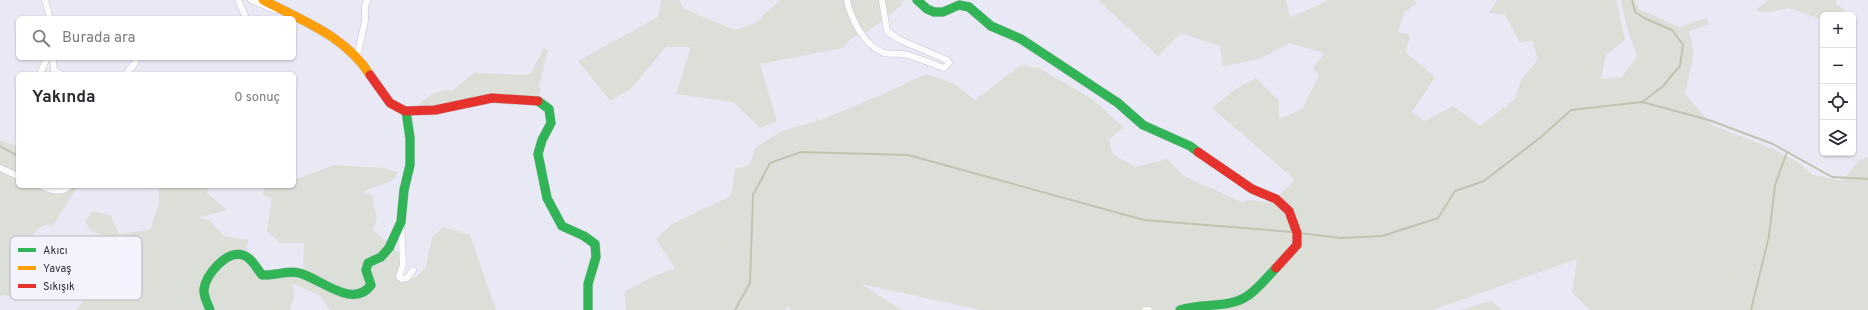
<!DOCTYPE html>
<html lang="tr">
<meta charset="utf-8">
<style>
body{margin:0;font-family:Overpass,sans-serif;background:#f2f2f3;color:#2b2b33}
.controls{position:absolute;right:12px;top:12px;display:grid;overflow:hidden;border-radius:6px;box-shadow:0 1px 3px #0004}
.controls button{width:36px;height:36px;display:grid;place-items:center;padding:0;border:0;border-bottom:1px solid #e1e1e2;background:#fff;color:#2b2b33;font:20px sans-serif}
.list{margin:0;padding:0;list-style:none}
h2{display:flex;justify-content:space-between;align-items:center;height:52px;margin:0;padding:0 16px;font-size:17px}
h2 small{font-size:13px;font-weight:400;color:#7c7c81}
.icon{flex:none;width:22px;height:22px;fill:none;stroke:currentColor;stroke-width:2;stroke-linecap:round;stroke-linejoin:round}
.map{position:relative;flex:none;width:1868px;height:310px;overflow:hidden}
.search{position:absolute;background:#fff;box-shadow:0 1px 3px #0004;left:16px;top:16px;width:280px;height:44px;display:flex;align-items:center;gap:10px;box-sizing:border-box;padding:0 14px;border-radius:6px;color:#7c7c81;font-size:15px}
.panel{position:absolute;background:#fff;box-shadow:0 1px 3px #0004;left:16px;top:72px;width:280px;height:116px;border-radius:6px}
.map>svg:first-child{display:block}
</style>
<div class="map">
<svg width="1868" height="310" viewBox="0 0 1868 310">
<rect width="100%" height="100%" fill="#e8e9f4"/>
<path fill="#dcdfd8" d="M661,0H679L684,9L735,30L755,23L780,0H904L901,6L867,32L852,38L843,48L760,64L777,121L760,128L733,102L676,94L691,47H666L631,89L610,101L578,61L658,17Z
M1098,0H1286L1290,17L1330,0H1414L1417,4L1405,11L1398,32L1410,35L1406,52L1435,77L1412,112L1425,121L1453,106L1480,126L1515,99L1521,80L1538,59L1532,40L1520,43L1505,15L1489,13L1497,0H1616L1625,40L1606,55L1601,79L1622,77L1637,56L1627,28L1621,0H1635L1639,9L1679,27L1706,18L1710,24L1689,31L1694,52L1685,94L1712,125L1773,149L1796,161L1813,175L1842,181L1859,160L1868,157V310H1590L1572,293L1577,259L1433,310H981L861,284L902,310H791L787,305L786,310H626L625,291L652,277L675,268L656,239L672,224L731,196L735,169L750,165L755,148L782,131L821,120L892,90L926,74L955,84L975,100L1021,65L1039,68L1095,101L1124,128L1109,139L1112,153L1135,167L1167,159L1184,176L1242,202L1251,200L1271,203L1295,180L1212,108L1234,90L1256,78L1279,101V119L1302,109L1319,75L1313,68L1324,53L1289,43L1260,59L1223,66L1220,46L1181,33L1158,56Z
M1768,0H1837L1836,4L1845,10L1841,15H1823V20L1789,8L1764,13L1756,10Z
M544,48L548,50L539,86L541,92L536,97L484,96L425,107L416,106C427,98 438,87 452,91L474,73L527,75L531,73Z
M0,140L18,147V186H78L53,226L44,225L27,239L26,249L40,257L41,270L26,299L3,295L0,297Z
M334,165L383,168L398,172L393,180L365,191L364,194L372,195C373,211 381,212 373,230L400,254L402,269L401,282L416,277L426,267L432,237L443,227L470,235L496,310H330L319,295L293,284L294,297L290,310H76L83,302L108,238L89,230L86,220L93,211L111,216L119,234L150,230L159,204L158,186H208L207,193L227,210L199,217L210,221L224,236L248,240L247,249L268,280L292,275L303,270L304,243H280L267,231L272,198L263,195L265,186H294V180Z
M1491,301L1502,310H1459Z"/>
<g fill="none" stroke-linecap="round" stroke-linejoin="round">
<path stroke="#bfc4b2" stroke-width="2" d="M1632,0L1635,12L1646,19L1672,30L1683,45L1680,66L1662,87L1642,102
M0,146L18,156
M1299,233L1341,238L1382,236L1438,218L1455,191L1484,181L1541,137L1571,110L1642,102L1709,120L1773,144L1832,177L1868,179
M735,310L750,283L753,195L770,163L801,152L908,155L1144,220L1293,232
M1751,310L1769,236L1775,185L1787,152"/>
<g stroke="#c5c7d0" stroke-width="7">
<path id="street" d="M45,0L50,18
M238,0L246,18
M251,0L275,10
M847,0C850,17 864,45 882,52C888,55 896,53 903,54C917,57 930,63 944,68L949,63L947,60L898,39L887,31L882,0
M357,57L365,21V6L367,0
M53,58L54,71L60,74
M40,74L47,58
M126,74L135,63L137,58
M0,168L18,176
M41,186C51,190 61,194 70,186
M401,222L403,265L399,277L402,279L407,278L413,270
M1145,310H1149"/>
</g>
<g stroke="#c5c7d0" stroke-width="10">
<path id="fast" d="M917,0L927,9L934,12H943L959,5L969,7L991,26L1021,39L1118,103L1143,125L1190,146L1198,152
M538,101L549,109L551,123L542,140L538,154L547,198L562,226L584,236L595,244L596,257L588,284V310
M210,310C208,304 203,296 204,289C206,275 226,250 243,255C251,257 257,269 262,275C274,276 288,270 299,273C320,278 353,310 371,285L366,270L368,263L381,257L389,248L401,222L404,190L410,165V138L406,111
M1180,310C1200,303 1226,308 1244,298C1256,292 1266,278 1276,268"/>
</g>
<g stroke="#c5c7d0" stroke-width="10">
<path id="slow" d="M263,0C301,20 346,36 370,75"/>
</g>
<g stroke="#c5c7d0" stroke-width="10">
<path id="jam" d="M370,75L390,103L405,111L435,110L492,98L538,101
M1198,152L1252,189L1276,199L1289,211L1297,233V245L1276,268"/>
</g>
<use href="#street" stroke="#fcfcfd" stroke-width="6"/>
<use href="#fast" stroke="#30b455" stroke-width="9"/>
<use href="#slow" stroke="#ff9f0a" stroke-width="9"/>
<use href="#jam" stroke="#e5322d" stroke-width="9"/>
</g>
<rect x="10" y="236" width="132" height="64" rx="6" fill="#f2f3fc" stroke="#b7b8c1" stroke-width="1"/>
<rect x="18" y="248" width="18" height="4" fill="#30b455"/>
<rect x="18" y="266" width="18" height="4" fill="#ff9f0a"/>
<rect x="18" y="284" width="18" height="4" fill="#e5322d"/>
<g font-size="11" fill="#2d2f37">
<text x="43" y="254">Akıcı</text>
<text x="43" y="272">Yavaş</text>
<text x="43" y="290">Sıkışık</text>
</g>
</svg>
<div class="controls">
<button>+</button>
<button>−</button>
<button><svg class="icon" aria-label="locate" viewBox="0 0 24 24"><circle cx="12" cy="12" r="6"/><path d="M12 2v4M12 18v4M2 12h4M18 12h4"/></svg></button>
<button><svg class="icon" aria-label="layers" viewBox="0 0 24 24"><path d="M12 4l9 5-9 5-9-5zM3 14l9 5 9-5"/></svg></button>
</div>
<div class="search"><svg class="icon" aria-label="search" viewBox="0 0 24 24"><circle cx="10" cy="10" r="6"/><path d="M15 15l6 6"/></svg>Burada ara</div>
<section class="panel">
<h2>Yakında<small>0 sonuç</small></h2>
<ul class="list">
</ul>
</section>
</div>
